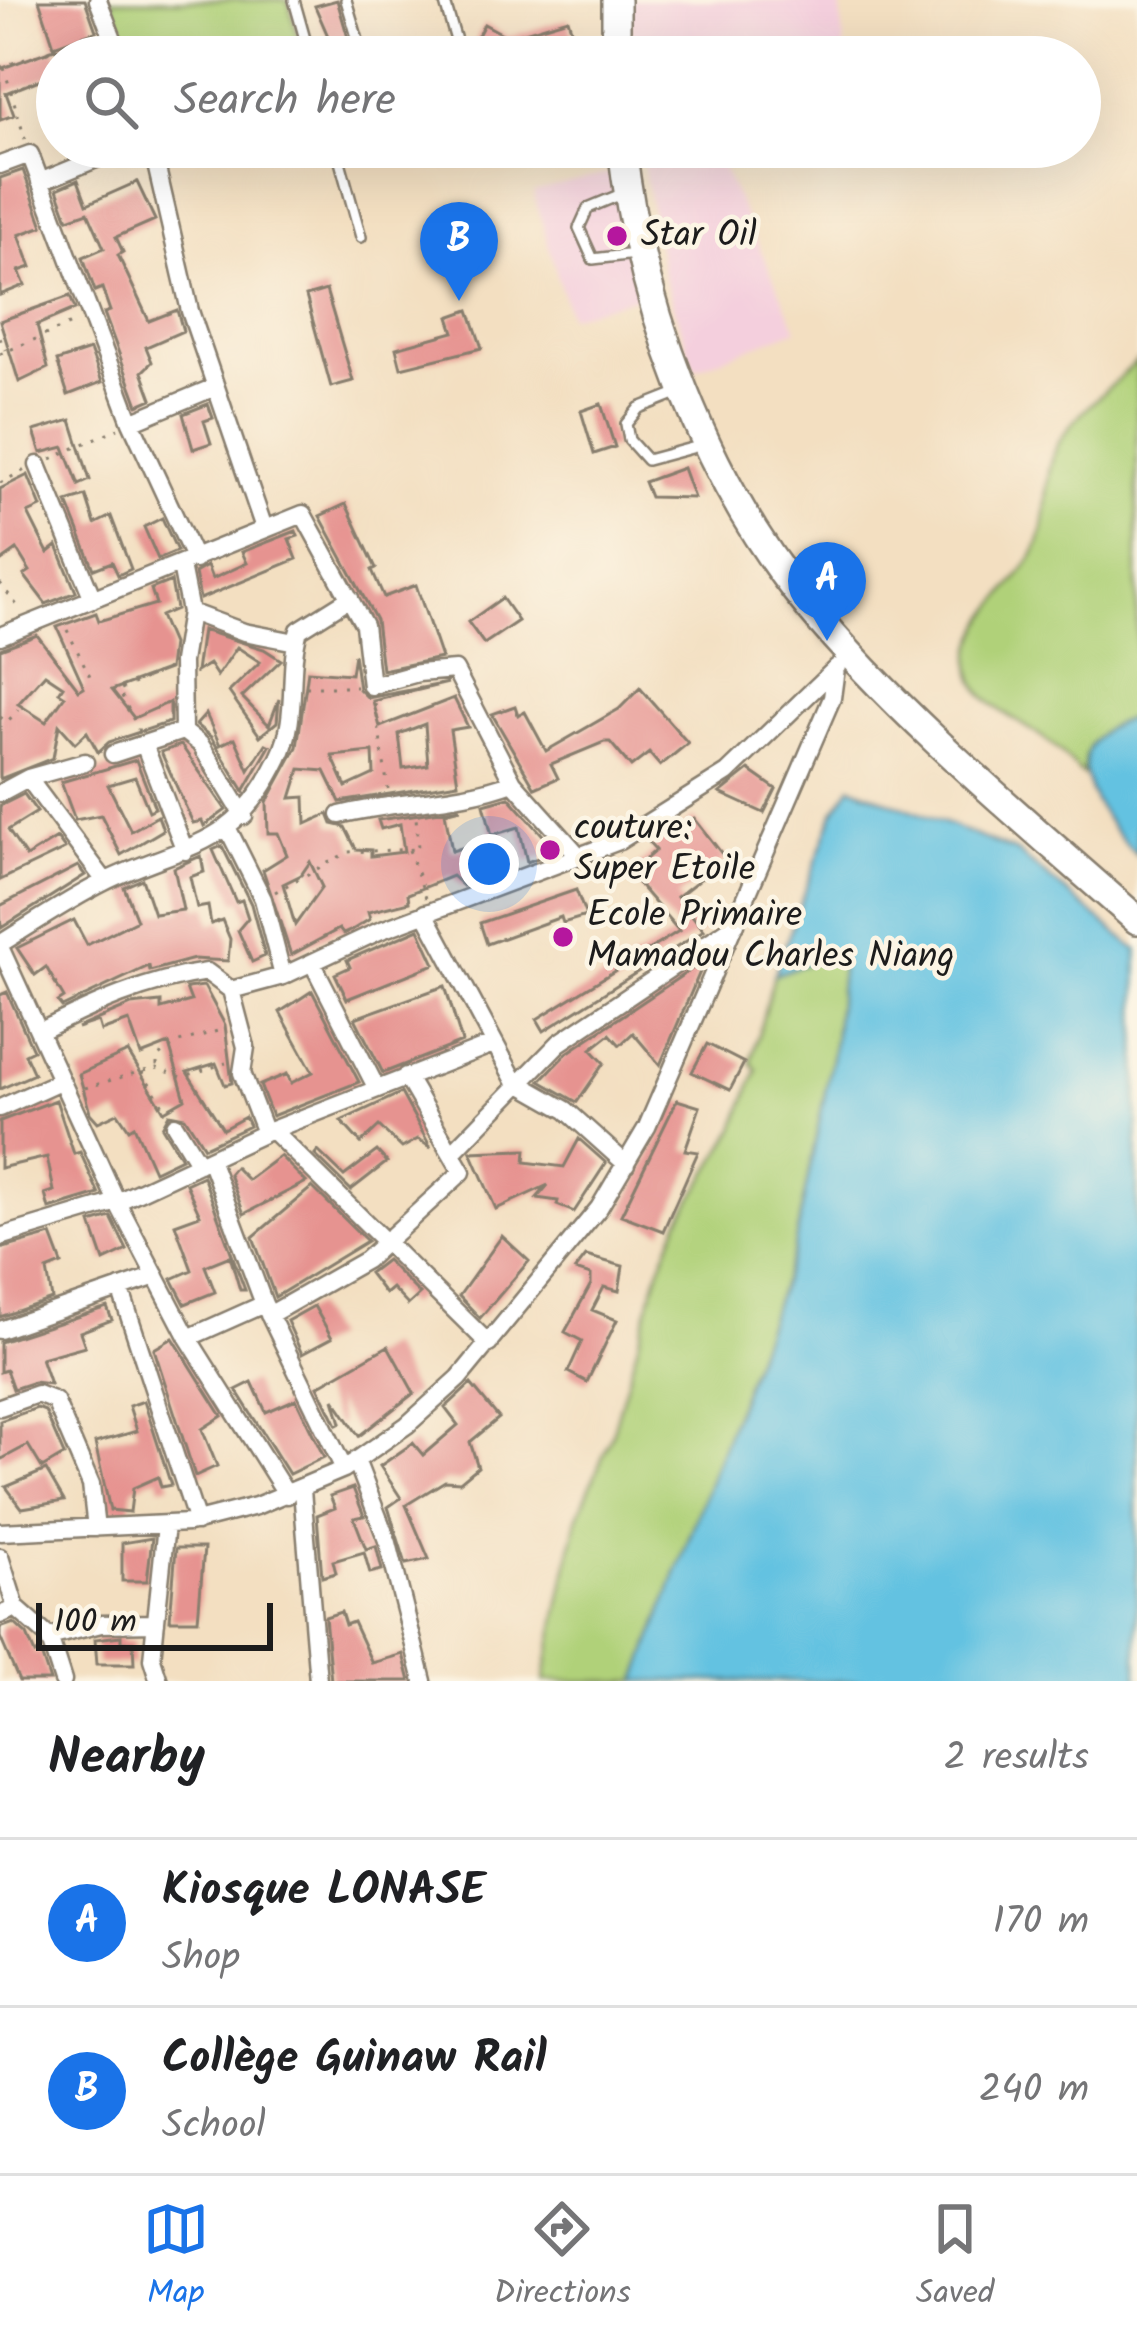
<!DOCTYPE html>
<meta charset="utf-8">
<style>
body{margin:0;font-family:Kalam,sans-serif;background:#f6f6f6;color:#202124}
.scale{position:absolute;left:36px;bottom:30px;width:237px;box-sizing:border-box;padding-left:12px;border:6px solid #1c1c1c;border-top:0;font-size:33px;line-height:42px;white-space:nowrap;color:#1c1c1c;-webkit-text-stroke:9px #fcf5e5;paint-order:stroke}
.you{position:absolute;left:489px;top:864px;width:42px;height:42px;margin:-30px;border:9px solid #fff;border-radius:50%;background:#1a73e8;box-shadow:0 0 0 18px #1a73e833}
.badge{display:grid;place-items:center;width:78px;height:78px;border-radius:50%;background:#1a73e8;color:#fff;font-size:39px;font-weight:700}
.pin{position:absolute;translate:-50% -99px;filter:drop-shadow(0 3px 6px #0008)}
.pin::after{content:'';position:absolute;top:63px;width:42px;height:36px;background:inherit;clip-path:polygon(0 0,100% 0,50% 100%)}
.list{margin:0;padding:0;list-style:none}
h2{display:flex;justify-content:space-between;align-items:center;height:156px;margin:0;padding:0 48px;font-size:51px}
h2 small{font-size:39px;font-weight:400;color:#757577}
.list li{display:grid;grid-template-columns:78px 1fr auto;gap:36px;align-items:center;box-sizing:border-box;height:168px;padding:0 48px;border-top:3px solid #e0e0e0}
.list b{display:block;font-size:45px;white-space:nowrap}
.list p{margin:0;font-size:39px;white-space:nowrap;color:#757577}
.list em{font-size:39px;font-style:normal;color:#757577}
.icon{flex:none;width:66px;height:66px;fill:none;stroke:currentColor;stroke-width:2;stroke-linecap:round;stroke-linejoin:round}
.map{position:relative;flex:none;width:1137px;height:1681px;overflow:hidden}
.search{position:absolute;background:#fff;box-shadow:0 12px 48px #0002;left:36px;right:36px;top:36px;height:132px;display:flex;align-items:center;gap:30px;box-sizing:border-box;padding:0 42px;border-radius:66px;color:#757577;font-size:45px}
.sheet{height:492px;background:#fff}
nav{display:flex;justify-content:space-around;align-items:center;box-sizing:border-box;height:168px;border-top:3px solid #e0e0e0;background:#fff;font-size:33px;color:#757577}
nav a{display:grid;justify-items:center;gap:6px}
nav .on{color:#1a73e8}
.map>svg:first-child{display:block}
</style>
<div class="map">
<svg width="1137" height="1681" viewBox="0 0 1137 1681">
<rect width="100%" height="100%" fill="#fcf5e5"/>
<filter id="ink" filterUnits="userSpaceOnUse"><feTurbulence type="fractalNoise" baseFrequency=".00833" numOctaves="2"/><feDisplacementMap in="SourceGraphic" scale="24" xChannelSelector="R" yChannelSelector="G"/><feConvolveMatrix kernelMatrix="1 2 1 2 8 2 1 2 1" color-interpolation-filters="sRGB"/></filter>
<filter id="wash" filterUnits="userSpaceOnUse"><feTurbulence type="fractalNoise" baseFrequency=".004" numOctaves="4" result="noise"/><feDisplacementMap in="SourceGraphic" scale="48" xChannelSelector="R" yChannelSelector="G"/><feGaussianBlur stdDeviation="2.7" result="paint"/><feColorMatrix in="noise" values="0 0 0 0 0 0 0 0 0 0 0 0 0 0 0 0 0 1.4 0 .05"/><feComposite in="paint" operator="in"/></filter>
<g filter="url(#wash)">
<rect width="100%" height="100%" fill="#f3dfc1"/>
<path fill="#f4cfdd" d="M630,0L840,1L845,57H632Z
M640,147H713L797,329L695,369L663,275Z
M629,168L654,292L569,316L533,192Z"/>
<path fill="#b0d179" stroke="#66764a" stroke-width="3" d="M110,0H288L303,57H132Z
M1137,361V716L1126,719L1086,754L1083,775C1072,765 1062,752 1050,743C1028,724 991,712 977,686C951,640 1013,591 1033,556C1055,518 1037,468 1065,433C1085,406 1114,384 1137,361Z
M843,950L833,1053L793,1253L637,1681H544L577,1519L612,1434L659,1270L680,1219L734,1131L757,1070L751,1062L774,975Z"/>
<path fill="#63c2e1" stroke="#406f7e" stroke-width="3" d="M1137,716V855C1092,811 1048,740 1137,716Z
M851,786L1017,852L1137,950V1681H637L793,1253L833,1053L843,951L774,975L835,810Z"/>
<g id="blocks">
<path fill="#e69390" fill-rule="evenodd" d="M39,0H85L96,31L54,46Z
M337,0L349,41L334,50L315,6Z
M568,19L577,48L546,57H478L474,43L484,24L508,37Z
M57,48V73L6,93L14,115L0,120V69Z
M23,170L43,226L19,235L31,267L19,271L25,285L0,295V178Z
M78,180L87,204L137,182L155,220L116,237L123,252L118,255L149,321L177,310L183,331L146,347L152,362L142,372L152,399L138,405L104,313L110,311L102,288L95,291L83,257L104,248L88,212L68,219L57,189Z
M326,290L353,381L331,387L306,296Z
M70,296L75,309L37,325L48,368L19,382L0,321Z
M469,310L482,348L401,368L396,348L454,332L449,317Z
M90,350L102,382L68,395L57,361Z
M208,404L213,418L204,421L211,443L193,449L183,414Z
M601,404L615,447L594,454L581,411Z
M71,420L90,480L79,485L64,447L41,453L34,431Z
M683,468L694,498L650,497L644,482Z
M28,475L41,507L28,513L48,553L57,546L76,592L46,604L24,575L30,571L17,550L0,562V489Z
M86,496L95,524L111,516L131,569L118,575L112,562L94,569L67,502Z
M346,504L376,568L372,570L384,597L416,585L441,658L382,670L376,620L320,516Z
M162,518L177,551L158,559L144,527Z
M296,531L298,536L289,539L297,559L200,599L195,573L207,566L212,579L247,563L242,552Z
M171,581L176,609L160,616L172,644L169,669L112,690L134,718L170,702V722L109,742L98,752L87,732L75,743L59,725L53,758L0,779V649L37,635L79,690L84,687L57,627L96,613L99,621L156,604L151,589ZM45,674L63,686L59,692L65,696L46,722L18,704Z
M502,598L518,621L484,644L468,622Z
M202,630L264,649L281,660L242,697L269,725L279,699L277,722L260,736L229,692L260,662L237,647L217,676L209,664L196,672Z
M354,654L359,689L368,698L448,683L373,701L380,727L454,698L468,727L450,730L458,783L340,802L325,771L300,769L291,798L305,797L306,824L328,814L332,824L345,827L356,849L371,850V856L404,852L400,824L381,829L378,820L461,808L445,812L452,851L493,838L503,871L463,886L452,876L408,894L409,902L368,912L370,919L352,930L343,934L339,929L291,955L263,870L287,855L278,833H268L267,802L297,747L308,671L351,674ZM425,724L428,765L403,769L399,734ZM373,752L374,774L346,787L332,756ZM310,862L322,887L295,925L283,884L301,875Z
M640,688L688,743L660,766L649,753L631,767L610,742H604L551,764L558,778L535,788L492,714L515,706L518,715L525,712L546,751L619,709Z
M206,714L220,745L235,738L249,770L266,744L270,746L244,791L211,737L196,725Z
M181,745L226,810L204,826L202,821L193,823L161,752Z
M136,760L155,808L149,811L135,777L108,785L131,831L158,816L163,830L121,855L101,815L75,820L61,782Z
M749,770L776,789L764,813L720,793Z
M24,794L37,812L8,830L26,857L57,838L65,849L0,880V806Z
M509,797L557,851L527,862L519,827L492,835L484,804Z
M694,818L726,859L677,897L704,930L544,1031L537,1019L679,931L629,873L656,850L646,839L673,823L679,830Z
M222,846L251,904L265,956L252,962L238,930L248,918L242,900L236,902L213,850Z
M201,856L204,872L190,877L197,908L208,906L211,924L222,920L230,939L228,961L194,959L150,971L149,966L62,1007L58,1002L64,998L46,967L35,975L17,948L74,920L87,945L137,920L124,887L142,879L154,914L183,910L174,868Z
M78,866L85,875L1,928L0,906Z
M576,890L586,916L563,923L561,917L487,944L480,923Z
M419,929L435,964L347,999L335,974L350,967L347,960Z
M705,960L660,1065L633,1033L620,1045L610,1034L591,1049L604,1063L577,1102L540,1081L567,1053Z
M204,986L225,1025L232,1083L225,1085L216,1063L187,1072L223,1129L245,1117L249,1126L204,1147L185,1117L169,1114L162,1127L181,1158L154,1171L134,1126L129,1129L118,1113L98,1122L90,1113L79,1074L128,1052L164,1111L185,1099L169,1044L141,1055L129,1021L101,1031L98,1021L77,1028L131,1005L161,1002V1009L191,1001L186,988Z
M445,986L462,1042L383,1073L355,1018Z
M312,991L359,1082L272,1116L260,1085L287,1074L291,1083L313,1072L280,1012Z
M7,992L33,1050L25,1054L34,1074L0,1089V995Z
M707,1044L744,1063L730,1090L692,1072Z
M401,1093L431,1148L418,1139L402,1148L379,1126L361,1143L341,1121Z
M56,1100L74,1154L80,1152L99,1194L49,1209L45,1194L54,1191L47,1157L0,1168V1121Z
M677,1100L700,1107L685,1150L698,1152L663,1231L621,1215Z
M579,1139L606,1163L574,1212L557,1205L558,1201L537,1198L548,1185L496,1209L471,1152L526,1150L525,1162L564,1167Z
M318,1151L344,1176L377,1151L387,1162L351,1190L315,1155Z
M280,1156L306,1182L244,1214L229,1174L235,1167L248,1180Z
M203,1176L245,1290H240L230,1256L205,1266L215,1292L185,1304L172,1279L192,1270L175,1224L200,1215L186,1184Z
M312,1187L367,1241L275,1297L253,1237Z
M111,1217L127,1250L104,1261L91,1223Z
M51,1235L62,1264L47,1270L52,1299L0,1317V1249Z
M502,1236L529,1261L480,1318L459,1296Z
M586,1256L623,1266L619,1291L604,1287L592,1310L617,1320L587,1382L568,1372L582,1341L565,1332L591,1284V1275L575,1270Z
M386,1260L420,1294L408,1305L392,1288L385,1294L369,1273Z
M314,1306L332,1338L302,1354L287,1321Z
M107,1307L112,1320L80,1332L85,1346L41,1358L50,1384L34,1382L13,1389L6,1370L0,1372V1342Z
M173,1338L222,1416L202,1429L217,1466L195,1476L154,1349Z
M388,1346L414,1393L359,1436L334,1399L341,1423L337,1425L318,1386Z
M252,1382L266,1412L296,1399L324,1457L289,1474L236,1390Z
M471,1384L499,1418L470,1442L478,1467L460,1482L445,1481L406,1505L429,1559L406,1564L388,1507L401,1498L380,1466L413,1443L423,1455L458,1425L445,1408Z
M144,1401L171,1485L161,1487L158,1477L133,1488L130,1512L110,1510L95,1443L137,1431L129,1406Z
M37,1408L45,1411L64,1455L42,1468L28,1445L0,1460V1421Z
M46,1470L64,1501L22,1508L6,1487Z
M353,1488L364,1516L354,1518L366,1549L376,1546L382,1570L370,1573L364,1552L333,1561L336,1573L322,1577L317,1515L335,1508L330,1496Z
M152,1538L147,1581H122V1543Z
M176,1548H204L198,1620H170Z
M341,1612L345,1625L353,1622L372,1663L403,1654L410,1681H331L325,1617Z
M14,1623L27,1635L35,1654L40,1651L50,1681H19L0,1637V1628Z
M121,1636V1641L133,1642L134,1664H97L95,1639Z"/>
</g>
</g>
<g filter="url(#ink)">
<use href="#blocks" fill-opacity="0" stroke="#887e6e" stroke-width="3"/>
<g fill="none" stroke-linecap="round" stroke-linejoin="round">
<g stroke="#887e6e" stroke-width="14">
<path id="service" d="M294,0L310,57
M346,0L363,57
M444,0L461,57
M336,147L361,237
M624,193L588,208L579,228L593,259L635,254
M682,391L639,408L626,424L629,440L647,460L703,445"/>
</g>
<g stroke="#887e6e" stroke-width="21">
<path id="minor" d="M98,0L120,57
M152,147L190,311L264,528
M0,165L30,154L131,422L195,560
M40,182L125,147
M131,422L215,387
M38,465L93,599
M181,566L190,612L182,662L183,731L200,744L244,816
M190,612L244,632L296,642
M0,636L303,514L364,625L371,686L418,673L455,670L513,782L580,857
M144,744L185,851
M113,754L183,731
M28,778L85,762
M0,793L28,778L105,881
M340,815C398,800 457,803 513,782
M228,829L263,899L283,976
M425,913L515,1081L566,1110L626,1164
M0,944C34,923 68,900 104,882C186,842 234,851 279,758C299,717 287,671 299,630L350,598
M0,947L117,1202L188,1338L287,1495
M313,964L376,1087
M231,990L246,1047L242,1073L265,1133L272,1130L489,1344
M39,1032C92,1005 147,980 207,972L231,990L283,976L379,931L619,841L727,773L837,667
M0,1108L60,1081
M175,1125L199,1164
M272,1130L493,1044
M453,1152L559,1043L736,924
M210,1159L264,1304L344,1469
M0,1237L117,1202L265,1133
M120,1288L197,1522
M269,1315L366,1260L462,1172L406,1076
M0,1330L156,1276
M188,1338L264,1304
M0,1407L37,1394L55,1401L91,1485L96,1528
M356,1460L388,1543L423,1681
M302,1490L318,1681
M0,1532L189,1523L256,1506L344,1469L407,1425L459,1378L599,1208L647,1127L832,698L836,668
M0,1557L16,1608
M0,1615L16,1608L49,1637L101,1624L156,1623
M49,1637L63,1681
M159,1681L152,1659L166,1525"/>
</g>
<g stroke="#887e6e" stroke-width="32">
<path id="trunk" d="M616,0V57
M622,147C640,306 705,481 808,606C898,716 1030,825 1137,920"/>
</g>
<path stroke="#887e6e" stroke-width="3" stroke-dasharray="3 9" stroke-linecap="butt" d="M0,67L95,37
M4,68L25,139
M0,338L5,350
M0,354L76,322
M51,459L118,428
M0,483L25,470
M0,583L19,608
M67,630L93,682
M306,687H356
M375,704L388,789
M0,717L7,722L18,710
M139,731L119,690L167,669
M409,850L426,898
M275,892L348,852L418,849L416,816
M157,1066V1057L179,1042L221,1030
M144,1071L157,1068L182,1077L226,1063
M85,1088L142,1071L165,1109"/>
<use href="#service" stroke="#fff" stroke-width="9"/>
<use href="#minor" stroke="#fff" stroke-width="16"/>
<use href="#trunk" stroke="#fff" stroke-width="27"/>
</g>
</g>
<g fill="#b5179e" stroke="#fcf5e5" stroke-width="4.5">
<circle cx="617" cy="236" r="12"/>
<circle cx="550" cy="850" r="12"/>
<circle cx="563" cy="937" r="12"/>
</g>
<g text-anchor="middle" dominant-baseline="central" stroke-width="9" stroke-linejoin="round" paint-order="stroke">
<g font-size="36" fill="#1c1c1c" stroke="#fcf5e5" text-anchor="start">
<text x="641" y="236">Star Oil</text>
<text x="574" y="829">couture:<tspan x="574" dy="41">Super Etoile</tspan></text>
<text x="587" y="916">Ecole Primaire<tspan x="587" dy="41">Mamadou Charles Niang</tspan></text>
</g>
</g>
</svg>
<div class="scale">100 m</div>
<div class="you"></div>
<div class="pin badge" style="left:827px;top:641px">A</div>
<div class="pin badge" style="left:459px;top:301px">B</div>
<div class="search"><svg class="icon" aria-label="search" viewBox="0 0 24 24"><circle cx="10" cy="10" r="6"/><path d="M15 15l6 6"/></svg>Search here</div>
</div>
<section class="sheet">
<h2>Nearby<small>2 results</small></h2>
<ul class="list">
<li><span class="badge">A</span><div><b>Kiosque LONASE</b><p>Shop</p></div><em>170 m</em></li>
<li><span class="badge">B</span><div><b>Collège Guinaw Rail</b><p>School</p></div><em>240 m</em></li>
</ul>
</section>
<nav>
<a class="on"><svg class="icon" aria-label="map" viewBox="0 0 24 24"><path d="M3 6l6-2 6 2 6-2v14l-6 2-6-2-6 2zM9 4v14M15 6v14"/></svg>Map</a>
<a><svg class="icon" aria-label="directions" viewBox="0 0 24 24"><path d="M12 3l9 9-9 9-9-9zM9 14v-3h6M13 9l2 2-2 2"/></svg>Directions</a>
<a><svg class="icon" aria-label="saved" viewBox="0 0 24 24"><path d="M7 4h10v16l-5-4-5 4z"/></svg>Saved</a>
</nav>
